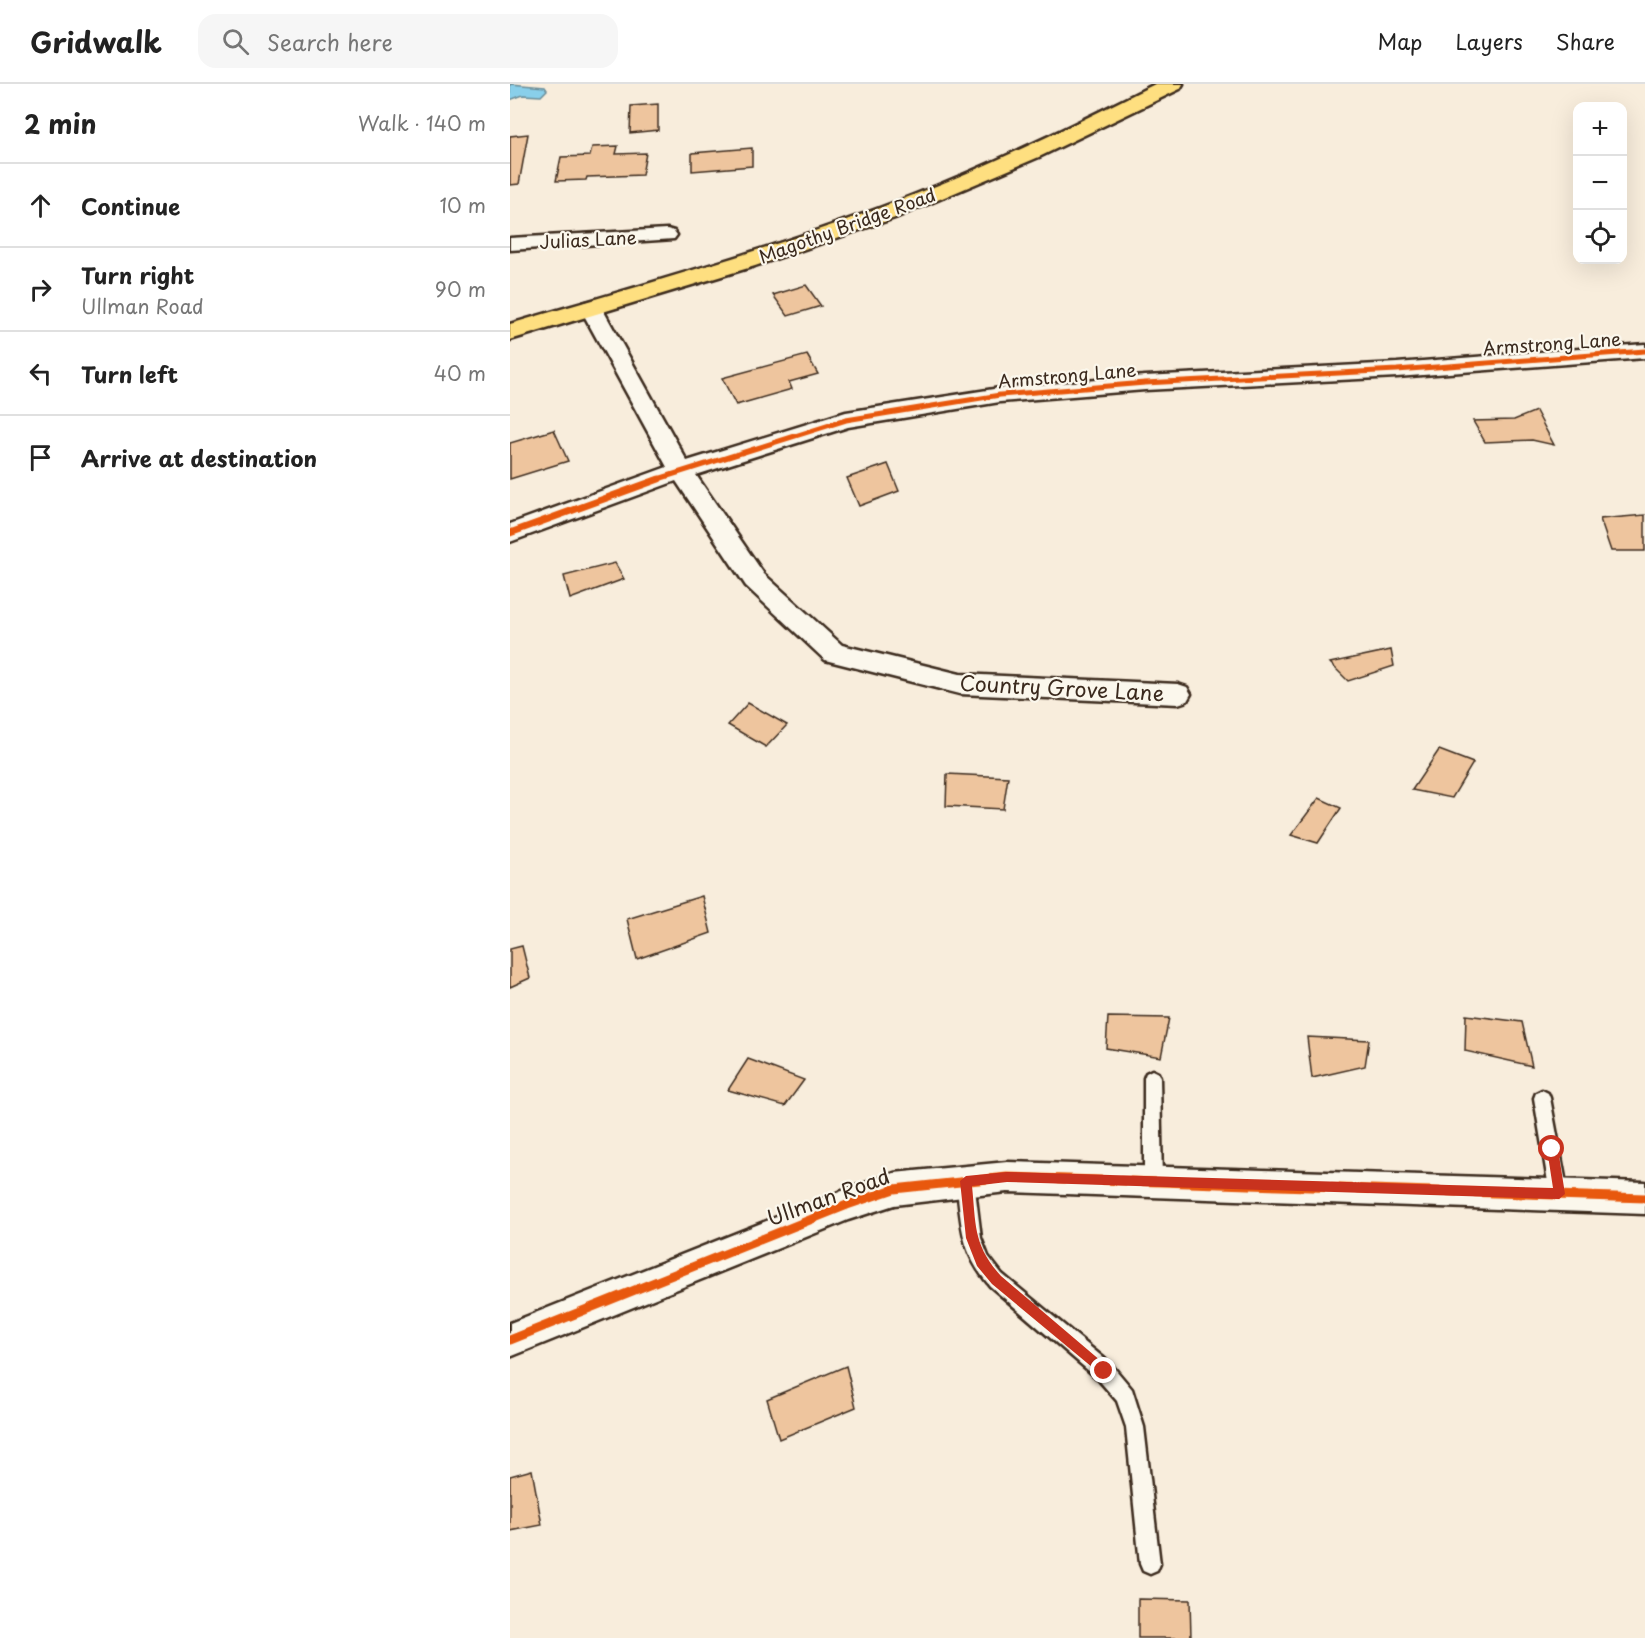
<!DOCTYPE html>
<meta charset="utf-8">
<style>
body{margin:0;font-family:"Playpen Sans",sans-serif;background:#f6f6f6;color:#222}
.controls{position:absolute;right:18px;top:18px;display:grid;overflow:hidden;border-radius:12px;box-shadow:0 6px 24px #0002}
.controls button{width:54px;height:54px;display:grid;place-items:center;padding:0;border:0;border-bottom:2px solid #e0e0e0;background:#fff;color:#222;font:30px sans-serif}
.stop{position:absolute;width:18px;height:18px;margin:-14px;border:4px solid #c8321e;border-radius:50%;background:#fff}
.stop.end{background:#c8321e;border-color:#fff;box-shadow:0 2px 6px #0008}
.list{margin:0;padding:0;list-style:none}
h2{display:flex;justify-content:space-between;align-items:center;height:78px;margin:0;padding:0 24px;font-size:26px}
h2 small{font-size:20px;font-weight:400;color:#767676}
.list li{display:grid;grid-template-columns:39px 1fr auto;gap:18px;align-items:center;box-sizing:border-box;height:84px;padding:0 24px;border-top:2px solid #e0e0e0}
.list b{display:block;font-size:22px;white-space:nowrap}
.list p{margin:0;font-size:20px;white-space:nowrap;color:#767676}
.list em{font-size:20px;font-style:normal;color:#767676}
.icon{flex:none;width:33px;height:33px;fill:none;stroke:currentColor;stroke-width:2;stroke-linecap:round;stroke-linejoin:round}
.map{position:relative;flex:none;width:1135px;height:1554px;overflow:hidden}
header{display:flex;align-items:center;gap:36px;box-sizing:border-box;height:84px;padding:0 30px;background:#fff;border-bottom:2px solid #e0e0e0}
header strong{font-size:28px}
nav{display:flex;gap:33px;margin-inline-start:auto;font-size:21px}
.search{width:420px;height:54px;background:#f6f6f6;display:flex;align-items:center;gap:15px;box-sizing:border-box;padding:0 21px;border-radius:18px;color:#767676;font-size:22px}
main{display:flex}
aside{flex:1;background:#fff}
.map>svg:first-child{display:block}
</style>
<header>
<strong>Gridwalk</strong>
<div class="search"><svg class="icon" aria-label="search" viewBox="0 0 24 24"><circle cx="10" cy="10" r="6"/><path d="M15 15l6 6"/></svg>Search here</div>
<nav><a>Map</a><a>Layers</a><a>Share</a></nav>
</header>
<main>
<aside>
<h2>2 min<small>Walk · 140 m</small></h2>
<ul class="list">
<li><svg class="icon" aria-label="ahead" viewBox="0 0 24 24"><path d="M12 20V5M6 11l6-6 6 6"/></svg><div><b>Continue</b></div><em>10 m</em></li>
<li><svg class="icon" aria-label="right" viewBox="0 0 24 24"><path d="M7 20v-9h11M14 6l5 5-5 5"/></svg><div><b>Turn right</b><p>Ullman Road</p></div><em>90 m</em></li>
<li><svg class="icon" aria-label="left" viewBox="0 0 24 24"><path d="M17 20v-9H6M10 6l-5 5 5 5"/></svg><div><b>Turn left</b></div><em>40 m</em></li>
<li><svg class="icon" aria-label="arrive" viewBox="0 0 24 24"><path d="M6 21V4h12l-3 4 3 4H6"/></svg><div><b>Arrive at destination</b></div></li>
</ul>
</aside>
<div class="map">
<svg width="1135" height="1554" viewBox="0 0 1135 1554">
<rect width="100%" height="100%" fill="#f8eddc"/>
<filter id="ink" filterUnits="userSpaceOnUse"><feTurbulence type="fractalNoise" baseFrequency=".0167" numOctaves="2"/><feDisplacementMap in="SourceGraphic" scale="12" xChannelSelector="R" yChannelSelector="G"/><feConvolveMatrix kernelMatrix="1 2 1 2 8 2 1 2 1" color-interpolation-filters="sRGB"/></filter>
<g filter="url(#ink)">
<path fill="#89cfea" stroke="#6a8d98" stroke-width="1.5" d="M0,0L35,3L37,6L31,12L13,11L0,16Z"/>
<path fill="#eec59e" stroke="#3b2a1e" stroke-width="1.5" d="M148,20V46L120,49L121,22Z
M18,50L9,100L0,101V52Z
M108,62L106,70L136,69L132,91L77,93L76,96L46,97L51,73L80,72L82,63Z
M242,64V82L182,87V69Z
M296,201L311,222L278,232L263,211Z
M297,271L308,290L279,298L282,305L226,321L212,294Z
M1026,327L1044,361L1022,356L975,358L963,337L1004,336Z
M44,346L58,377L0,395V359Z
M378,380L389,407L349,422L337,394Z
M1135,431V467H1101L1090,435Z
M105,479L114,495L60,515L54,492Z
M881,566L884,582L838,597L820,579Z
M238,619L277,641L256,663L218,641Z
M929,666L963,679L942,714L902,706Z
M437,690L498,693L493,725L436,722Z
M809,714L831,724L808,759L781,751Z
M192,812L201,849L127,875L117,835Z
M12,862L20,894L0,903V865Z
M956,931L1012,938L1022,982L955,967Z
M598,933L659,934L651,973L596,964Z
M797,953L859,956L855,982L802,994Z
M238,975L294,996L275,1022L218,1006Z
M336,1282L346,1323L269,1355L257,1315Z
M22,1386L32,1441L0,1447V1392Z
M628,1515L680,1516L681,1554H628Z"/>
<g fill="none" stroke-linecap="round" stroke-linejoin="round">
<g stroke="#3b2a1e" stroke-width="5">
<path id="service" d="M642,986L648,989L650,994L652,1099L649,1105L643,1107L637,1105L634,1099V994L636,989Z
M1032,1006L1038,1009L1040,1014L1058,1110L1055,1116L1049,1118L1043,1116L1040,1110L1024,1014L1026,1009Z
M455,1089L461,1091L464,1097L471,1154L478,1172L492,1190L601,1280L622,1305L634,1343L650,1480L647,1487L640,1490L633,1487L630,1480L616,1343L607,1317L587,1294L480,1202C450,1167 452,1141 446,1097L449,1091Z"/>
</g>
<g stroke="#3b2a1e" stroke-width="5">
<path id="minor" d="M157,145L164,147L167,151L164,155L0,166V154Z
M81,217L89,219L92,224L177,377L336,328L490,304L635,292L887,279L1135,260V274L887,293L635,306L490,318L338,343L186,391L254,490L332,561L450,590L668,600L677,603L681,610L677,617L668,620L450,610L315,576L236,502L166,397L0,458V440L157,383L70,224L73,219Z
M497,1078L1135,1098V1130L497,1108L384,1121L338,1136L0,1273V1239L337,1105L384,1089Z"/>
</g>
<g stroke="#3b2a1e" stroke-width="5">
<path id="primary" d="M645,0H673L670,5L529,73L385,134L245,182L0,256V240C136,200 274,162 406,110C488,78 567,39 645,0Z"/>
</g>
<use href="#service" fill="#fbf7ec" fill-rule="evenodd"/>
<use href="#minor" fill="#fbf7ec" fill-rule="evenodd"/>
<use href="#primary" fill="#fedf80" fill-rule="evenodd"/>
<g stroke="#fbf7ec" stroke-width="8">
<path id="cycleway-far2" d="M145,396L336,336L490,311L635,299L887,286L1135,267"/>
</g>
<g stroke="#fbf7ec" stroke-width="10">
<path id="cycleway-far1" d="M0,449L149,395"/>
</g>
<g stroke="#fbf7ec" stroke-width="13">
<path id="cycleway" d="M0,1256L337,1121L384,1105L497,1093L1135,1114"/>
</g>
<use href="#cycleway-far2" stroke="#e8590c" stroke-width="5"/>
<use href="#cycleway-far1" stroke="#e8590c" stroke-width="7"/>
<use href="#cycleway" stroke="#e8590c" stroke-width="9"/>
</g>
</g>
<path fill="#c8321e" d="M1042,1060L1048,1065L1055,1110L1049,1115L497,1098L462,1102C466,1141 463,1161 491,1192L598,1283V1291L594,1293L482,1200L467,1182L456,1154L450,1097L456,1092L497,1088L1043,1104L1037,1065Z"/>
<g text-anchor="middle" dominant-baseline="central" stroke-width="4.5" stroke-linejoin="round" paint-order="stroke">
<g font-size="18" fill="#3b2a1e" stroke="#fbf7ec">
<text transform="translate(337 141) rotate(-20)">Magothy Bridge Road</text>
<text transform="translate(78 155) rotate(-3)">Julias Lane</text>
<text transform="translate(1042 259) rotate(-4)">Armstrong Lane</text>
<text transform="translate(557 291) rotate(-5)">Armstrong Lane</text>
</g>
<g font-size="21" fill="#3b2a1e" stroke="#fbf7ec">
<text transform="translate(552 603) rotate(3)">Country Grove Lane</text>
<text transform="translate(318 1112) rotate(-20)">Ullman Road</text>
</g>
</g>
</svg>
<div class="controls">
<button>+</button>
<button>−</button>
<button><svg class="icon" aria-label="locate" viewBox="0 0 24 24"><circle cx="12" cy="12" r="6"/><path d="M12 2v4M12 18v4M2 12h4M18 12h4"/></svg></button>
</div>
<div class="stop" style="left:1042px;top:1065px"></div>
<div class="stop end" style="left:594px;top:1287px"></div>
</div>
</main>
